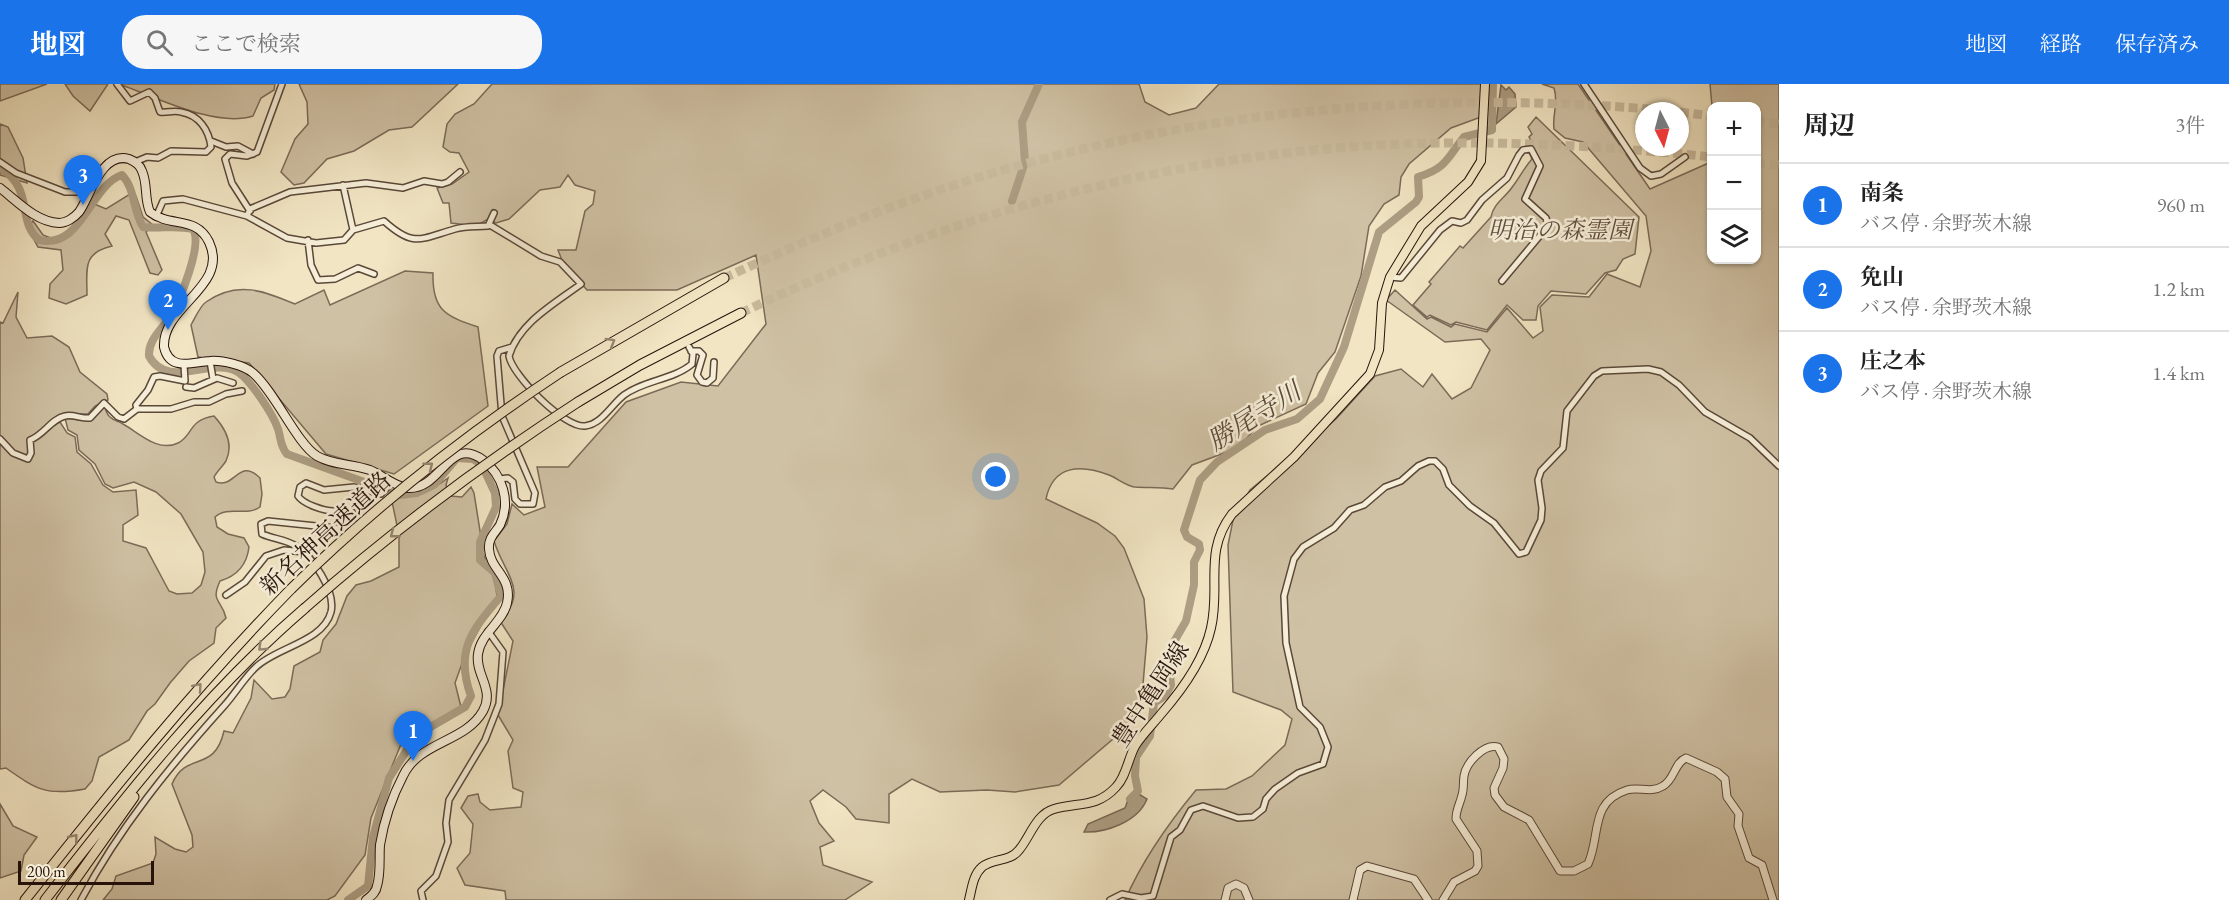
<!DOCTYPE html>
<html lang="ja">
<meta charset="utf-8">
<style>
body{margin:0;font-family:"EB Garamond","Noto Serif JP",serif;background:#f6f6f6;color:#222}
.controls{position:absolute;right:18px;top:18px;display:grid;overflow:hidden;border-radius:12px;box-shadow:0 2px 4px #0004}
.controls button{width:54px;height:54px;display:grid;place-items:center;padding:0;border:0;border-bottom:2px solid #e0e0e0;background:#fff;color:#222;font:30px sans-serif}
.compass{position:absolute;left:1635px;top:18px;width:54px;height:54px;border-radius:50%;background:#fff;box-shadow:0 2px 4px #0004;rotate:174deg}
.scale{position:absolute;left:18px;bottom:15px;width:136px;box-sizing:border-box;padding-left:6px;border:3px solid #28130b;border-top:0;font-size:16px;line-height:21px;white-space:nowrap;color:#28130b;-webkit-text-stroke:4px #f6eed8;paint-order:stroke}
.you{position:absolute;left:996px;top:393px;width:21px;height:21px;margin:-15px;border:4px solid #fff;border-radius:50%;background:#1a73e8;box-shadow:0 0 0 9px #1a73e833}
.badge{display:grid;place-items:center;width:39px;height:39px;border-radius:50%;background:#1a73e8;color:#fff;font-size:20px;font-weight:700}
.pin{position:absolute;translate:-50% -50px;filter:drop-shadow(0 2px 3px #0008)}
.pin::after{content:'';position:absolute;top:32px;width:21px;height:18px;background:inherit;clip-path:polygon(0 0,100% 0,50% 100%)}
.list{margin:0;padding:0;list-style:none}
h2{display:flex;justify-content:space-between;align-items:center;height:78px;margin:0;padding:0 24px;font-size:26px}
h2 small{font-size:20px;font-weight:400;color:#767676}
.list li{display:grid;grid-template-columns:39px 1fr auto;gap:18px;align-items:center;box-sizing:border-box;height:84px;padding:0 24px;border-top:2px solid #e0e0e0}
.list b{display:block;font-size:22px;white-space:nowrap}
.list p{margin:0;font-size:20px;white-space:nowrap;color:#767676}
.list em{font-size:20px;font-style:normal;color:#767676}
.icon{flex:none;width:33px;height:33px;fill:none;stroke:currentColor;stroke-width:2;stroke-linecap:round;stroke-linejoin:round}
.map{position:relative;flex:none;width:1779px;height:816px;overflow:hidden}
header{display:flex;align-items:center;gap:36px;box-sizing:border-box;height:84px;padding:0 30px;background:#1a73e8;color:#fff}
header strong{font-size:28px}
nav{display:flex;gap:33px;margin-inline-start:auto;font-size:21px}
.search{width:420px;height:54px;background:#f6f6f6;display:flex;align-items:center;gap:15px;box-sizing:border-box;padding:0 21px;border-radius:24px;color:#767676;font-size:22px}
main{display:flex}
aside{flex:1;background:#fff}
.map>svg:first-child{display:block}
</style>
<header>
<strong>地図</strong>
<div class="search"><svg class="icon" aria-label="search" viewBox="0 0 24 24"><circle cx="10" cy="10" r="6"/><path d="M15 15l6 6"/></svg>ここで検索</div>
<nav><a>地図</a><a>経路</a><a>保存済み</a></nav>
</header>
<main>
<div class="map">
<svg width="1779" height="816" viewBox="0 0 1779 816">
<rect width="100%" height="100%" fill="#f1e5c3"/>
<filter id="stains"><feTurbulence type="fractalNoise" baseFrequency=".00333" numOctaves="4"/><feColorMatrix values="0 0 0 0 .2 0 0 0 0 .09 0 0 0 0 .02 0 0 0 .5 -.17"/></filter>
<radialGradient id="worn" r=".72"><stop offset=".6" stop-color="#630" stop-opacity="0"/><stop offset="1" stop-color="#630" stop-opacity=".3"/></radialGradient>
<path fill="#cfc1a4" stroke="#7c6a58" stroke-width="1.5" d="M0,0H47L0,17Z
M65,0H108L90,27L73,12Z
M119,0H275L274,6L261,14L253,32C215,44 156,13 119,0Z
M299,0H458L412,43L389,46L354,67L327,75L304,99L294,101L281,88L295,55L308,40L307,18Z
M492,0H1139L1145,18L1169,31L1196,24L1219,0H1481V33L1451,44L1409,80L1401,93L1399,111L1384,120L1369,142L1361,192L1335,268L1318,289L1306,320L1258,342L1247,354L1227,368L1192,381L1173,405C1160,403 1147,404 1135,403C1126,402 1117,394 1109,391C1080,380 1053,381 1046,415L1097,439L1115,452L1124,464L1144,515L1147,553L1142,612L1126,644L1059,701L1015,708L987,706L940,708L912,695L889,710V739L856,735L846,723L823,706L810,717L819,739L834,757L820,763L823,781L872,798L845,816H506L505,807L465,801L457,784L470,769L473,740L461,724L468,712L478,710L480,718L490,726L521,723L523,708L513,704L508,667L513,656L498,631L513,557L500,537C530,507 504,490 494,457L507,440L512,420L524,431L545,423L537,383H568L626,318L681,298L718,302L766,240L756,171L677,206H587L563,179L558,166H576L585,127L593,120L595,107L575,101L568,91L560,103L540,106L509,135L496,139L488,135L476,142L451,139L449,119H443L437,104L452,100L469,88L459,69L450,68L443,63L447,40L455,30L474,20Z
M1542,0H1578L1650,105L1711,78L1712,176H1756V22H1712L1710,0H1779V816H1125C1143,775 1167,741 1196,706L1226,705L1252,692L1285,661L1292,635L1281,626L1233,608L1228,461L1233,436L1250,406L1336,335L1375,292L1401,285L1423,303L1432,290L1452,315L1471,304L1490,266L1481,255L1445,258L1386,216L1395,206L1427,235L1431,233L1451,243L1455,240L1487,248L1507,224L1533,254L1543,247L1540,223L1552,211L1589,213L1607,190L1640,203L1651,167L1646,132L1583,58L1565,54L1554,45C1552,30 1559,19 1554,4Z
M1536,33L1639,133L1635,170L1623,175L1616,186L1605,189L1586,210L1551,207L1538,222L1536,236H1523L1507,221L1487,246L1456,238L1451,241L1430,231L1427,233L1413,221L1431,200L1429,198L1460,162L1463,164L1491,133C1493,120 1506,113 1513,102C1520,93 1524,84 1532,75L1527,64L1532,59L1529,53L1532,50L1528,43Z
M0,40L8,43L23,74L27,99L0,91Z
M130,110L136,112L143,133L153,141L146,148L162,186L158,191L150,189L129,136L116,132L105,150L112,162C82,169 87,185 87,211L66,220L49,214L50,200L63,186L61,166L38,163L27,143L33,137L43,151L58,157L79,138L92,119L106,125Z
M405,187L433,189C432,226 445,232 478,243L488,322L394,390L326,370L249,279L198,273L191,241C195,234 200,222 206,218C237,196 264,207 295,220L324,206L330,221Z
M18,208L16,233L27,254L52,252L69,263L80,288L107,310L108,316L95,322L88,330H65L30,354L29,373L13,368L0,352V238L3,239Z
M104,321C106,325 106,330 110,333C114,337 118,337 123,340C138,348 158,369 178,359C193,352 188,336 214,332C226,345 234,360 226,377C223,382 217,387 214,393L216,398C235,405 239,373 260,394L262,410L260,423C246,433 228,421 215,433L217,443L228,450L244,454L249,463C247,480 237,492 220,497C210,519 222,515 226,534L216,544L214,559L189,577L170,599L155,620L147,627L129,656L99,673L92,697L85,705C47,712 37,706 6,684L0,685V362L2,359L9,369L28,377L33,370L32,357C44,353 49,342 60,338L67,349L75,353L77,368L91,380L103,401L113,408L136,406L138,431L123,441V457L146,464L169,507L177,510L192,509L201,501L205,488L203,468L181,430L156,408L134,398L113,404L105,400L95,380L79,366L77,351L68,346L65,334L89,337Z
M448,394L446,401L450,412L462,413L471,403L474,409L484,472L494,492L497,512L465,571L455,599L461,623L401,660L371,734L365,771L335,812L327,816H103L112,805L116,792L153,779L156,770L155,753L175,765L186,768L193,763L192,751L172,700C187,666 214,690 224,647L233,649L251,614L254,596L272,615L285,613L290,605L294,582L320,568L323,556L336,540L347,512L356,501L371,497L399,483V451L390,408C413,419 429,408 448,394Z
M0,720L13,742L37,753L24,771L21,787L0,794Z"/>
<path fill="#ad9e84" stroke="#786654" stroke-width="1.5" d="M1501,1L1506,6L1509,3L1515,10L1516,23L1496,40Z
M1137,709L1147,715C1138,738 1105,749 1084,748L1088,740L1125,724L1129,713Z"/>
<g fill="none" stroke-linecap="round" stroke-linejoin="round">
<path stroke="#ad9e84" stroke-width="8" d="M0,84C35,105 16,137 39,156C82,166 90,101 122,91C135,104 133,127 143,143C160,145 175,141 193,145C203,161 180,215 171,231C163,245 148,255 149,272C168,307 211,272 238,288C251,297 273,330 278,345C281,354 280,362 287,370L400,411L417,409L434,401L457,374L473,375L482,381L495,409L496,423L480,458V476L495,489L501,512C473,545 454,566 471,612L465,623L427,645L412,658L389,694L373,753L368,802L348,816
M1012,117L1025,78L1022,38L1039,0
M1130,715L1138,707L1135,692L1136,673L1150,652L1154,619L1165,612L1171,601L1170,589L1175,575L1171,563L1186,537L1194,501V478L1200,466L1199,460L1187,453L1184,446L1200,396L1217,378L1265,346L1297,335L1320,315L1344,263L1379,148L1416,118L1419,113L1418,93C1447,84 1447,74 1464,53L1492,46L1493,0"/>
<path stroke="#c9bb9e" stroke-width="9" stroke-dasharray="9 4.5" stroke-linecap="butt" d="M1680,28L1712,32
M1756,37L1779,40
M1756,79L1779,81
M724,194C784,167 843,140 905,118C1151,29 1411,3 1672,27
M741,229C960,124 1203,61 1447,59C1535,58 1623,64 1712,73"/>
<g stroke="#5a4839" stroke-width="8">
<path id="minor" d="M117,0L130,17L149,8L155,14L160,28C167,29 174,26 181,28C199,31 209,46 211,63L206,68L171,67L158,74L147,73L135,78
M1584,0L1640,84L1651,92L1661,90L1685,73
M211,57L226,63L238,62L253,70
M0,78L16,89L65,108H88
M343,101L353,146
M250,127L232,99L225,75L230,70L247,72L257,68L282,0
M247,132L250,125L290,108L366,99L403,104L424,97L442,100L448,98L460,88
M156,133L163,117L183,115L232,128L247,132L287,154L316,159L344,156L353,146L384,137C414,164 420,155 455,145C466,142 477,143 488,142L494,129
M490,141L541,172L560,178L581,200C554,220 519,239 509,272C512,291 564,344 585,342C602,340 611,321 624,311C644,296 673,296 692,280L693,270L689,263
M308,156L311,181L318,196L335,195L358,184L374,190
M1390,193L1401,194L1440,146L1452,137L1461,139L1467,136L1482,116L1507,94L1519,71L1523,66L1531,65L1540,82L1525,115L1546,134L1548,142L1502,197
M691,267H699L703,271L697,291L702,298L707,299L713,294L714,278
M210,277L213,295
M186,303L194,304L217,294L233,299
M137,325H171L194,318H209L226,310L242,307
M0,355L13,369L28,375L31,369L30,356C44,351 51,335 65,332C73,330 82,335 90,334L104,319L118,333L124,335L137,325L136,321L148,306L154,293L160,292L185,297L184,281
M499,395L508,394L513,398L515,415L520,420H533L535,409L502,332L497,272L499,267L512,263
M226,511L245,498L266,472L284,466L304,468
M81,816C119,744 170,682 224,622C235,610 244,594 256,583C277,563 323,558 331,528C336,507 312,472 296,462C285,455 273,455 262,450L261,440L268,437L345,445L353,440L352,428C345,424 342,427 334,427C324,427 303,420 298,412L300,403L306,399L324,406L354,403L381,410L392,398
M423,816L421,807L436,792L448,758L446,739L449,716L485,656L499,620L503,568L488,547
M1110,816L1122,810L1141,814L1153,812L1171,753L1180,746L1191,726L1203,722L1238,734L1253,733L1263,725L1266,715L1275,705L1298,689L1323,680L1328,663L1320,643L1300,623L1286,559L1284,512L1294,475L1303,463L1334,444L1350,426L1364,421L1385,403L1401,397L1418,382L1429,377H1435L1443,385L1449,401L1470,422L1494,439L1519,470L1526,468L1541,436L1542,424L1538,396L1541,387L1563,364L1567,327L1594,292L1602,287L1648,285L1661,288L1679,301L1705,328L1750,354L1779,382"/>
</g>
<g stroke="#5a4839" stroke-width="9">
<path id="tertiary" d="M1225,816L1228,804L1236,800L1244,804L1249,816
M1353,816L1360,786L1367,782L1414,795L1428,816
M1443,816L1454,798L1475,787L1478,782L1477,767L1456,735C1456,725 1460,720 1462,711C1464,705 1463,698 1464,692C1466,679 1484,659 1498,663L1504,675L1503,684L1494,704L1495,711L1504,723L1529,736L1560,787H1574L1588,780C1601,752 1589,718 1627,706C1639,702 1650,710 1663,702C1675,695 1674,679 1686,674L1717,688L1725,695L1727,713L1739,730L1738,742L1749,774L1762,781L1773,816"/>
</g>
<g stroke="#28130b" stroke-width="10">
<path id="secondary" d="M0,104C17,117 36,138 59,139C66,139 74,134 79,128C90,113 101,67 129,75C134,77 140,81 142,87C148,100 144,115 150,128C170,144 196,131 209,158C230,202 162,222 164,263C170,288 192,278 210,277C222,276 244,281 253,289C275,308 297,360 317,372C332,381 353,380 370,386C382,391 394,402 407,404C442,407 448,350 483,376C503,391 511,418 500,441C495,449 488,454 489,465C490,486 513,493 507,519C503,538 481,549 478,570C475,591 495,605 483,627C465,659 419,657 403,692C392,713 384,737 380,761C379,774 381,789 377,802C376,809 371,812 366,816"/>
</g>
<g stroke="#28130b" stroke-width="10">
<path id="primary" d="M969,816C972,804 973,791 982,783C993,774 1010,778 1019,766C1030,753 1036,730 1054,725C1078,718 1097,724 1116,703C1126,693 1128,675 1135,662C1142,651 1153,640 1161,630C1182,606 1204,576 1211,544C1221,502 1203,468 1232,430L1294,373L1370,290L1379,266L1382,219L1390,193L1421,142L1468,98L1481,77L1485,0"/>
</g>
<g stroke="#28130b" stroke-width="11">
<path id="motorway" d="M561,288L724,194
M578,318L640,281L741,229
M25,816C110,709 195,603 291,505
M45,816C125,713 206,609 305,524
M61,816L134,713"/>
</g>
<use href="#minor" stroke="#f6eed8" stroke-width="5"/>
<use href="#tertiary" stroke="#f6eed8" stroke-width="7"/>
<use href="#secondary" stroke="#f6eed8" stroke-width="8"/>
<use href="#primary" stroke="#f1e5c3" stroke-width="8"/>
<use href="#motorway" stroke="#f1e5c3" stroke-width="9"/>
<g stroke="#28130b" stroke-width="11" stroke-linecap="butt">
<path id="motorway-bridge" d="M291,505C374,423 464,352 561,288
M305,524C391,448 482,380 578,318"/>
</g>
<use href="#motorway-bridge" stroke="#f1e5c3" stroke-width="9"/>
</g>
<defs><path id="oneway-chevron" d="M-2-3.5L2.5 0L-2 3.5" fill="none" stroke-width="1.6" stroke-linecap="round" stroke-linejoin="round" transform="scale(1.5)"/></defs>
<g stroke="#978670">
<use href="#oneway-chevron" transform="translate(611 258) rotate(-31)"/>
<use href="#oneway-chevron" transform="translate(429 382) rotate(-39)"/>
<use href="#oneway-chevron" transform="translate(394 450) rotate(142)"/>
<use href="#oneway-chevron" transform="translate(262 563) rotate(136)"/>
<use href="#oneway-chevron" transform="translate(198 603) rotate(-49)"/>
<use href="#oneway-chevron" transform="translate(74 754) rotate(-51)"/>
</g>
<g text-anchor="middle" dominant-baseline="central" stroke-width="5" stroke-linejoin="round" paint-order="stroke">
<g font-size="24" font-style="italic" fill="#625041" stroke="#f6eed8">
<text x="1560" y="145">明治の森霊園</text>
</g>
<g font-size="24" fill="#28130b" stroke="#f6eed8">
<text transform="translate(325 449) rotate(-43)">新名神高速道路</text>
<text transform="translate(1150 610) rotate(-57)">豊中亀岡線</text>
</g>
<g font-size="26" font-style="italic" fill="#5d4b3b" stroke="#f6eed8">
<text transform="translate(1254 332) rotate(-32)">勝尾寺川</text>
</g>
</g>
<rect width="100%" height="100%" filter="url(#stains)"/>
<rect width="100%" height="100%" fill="url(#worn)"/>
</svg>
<div class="controls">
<button>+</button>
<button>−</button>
<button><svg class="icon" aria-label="layers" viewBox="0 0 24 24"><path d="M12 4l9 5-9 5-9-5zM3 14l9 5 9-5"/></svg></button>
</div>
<svg class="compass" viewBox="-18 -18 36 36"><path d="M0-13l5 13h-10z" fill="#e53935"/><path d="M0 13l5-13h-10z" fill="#767676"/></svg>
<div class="scale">200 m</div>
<div class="you"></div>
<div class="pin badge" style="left:413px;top:677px">1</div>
<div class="pin badge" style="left:168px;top:246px">2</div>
<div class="pin badge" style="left:83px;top:121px">3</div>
</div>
<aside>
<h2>周辺<small>3件</small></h2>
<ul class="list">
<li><span class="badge">1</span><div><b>南条</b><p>バス停 · 余野茨木線</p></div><em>960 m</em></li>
<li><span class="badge">2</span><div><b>免山</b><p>バス停 · 余野茨木線</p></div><em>1.2 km</em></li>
<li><span class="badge">3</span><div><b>庄之本</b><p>バス停 · 余野茨木線</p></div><em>1.4 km</em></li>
</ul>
</aside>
</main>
